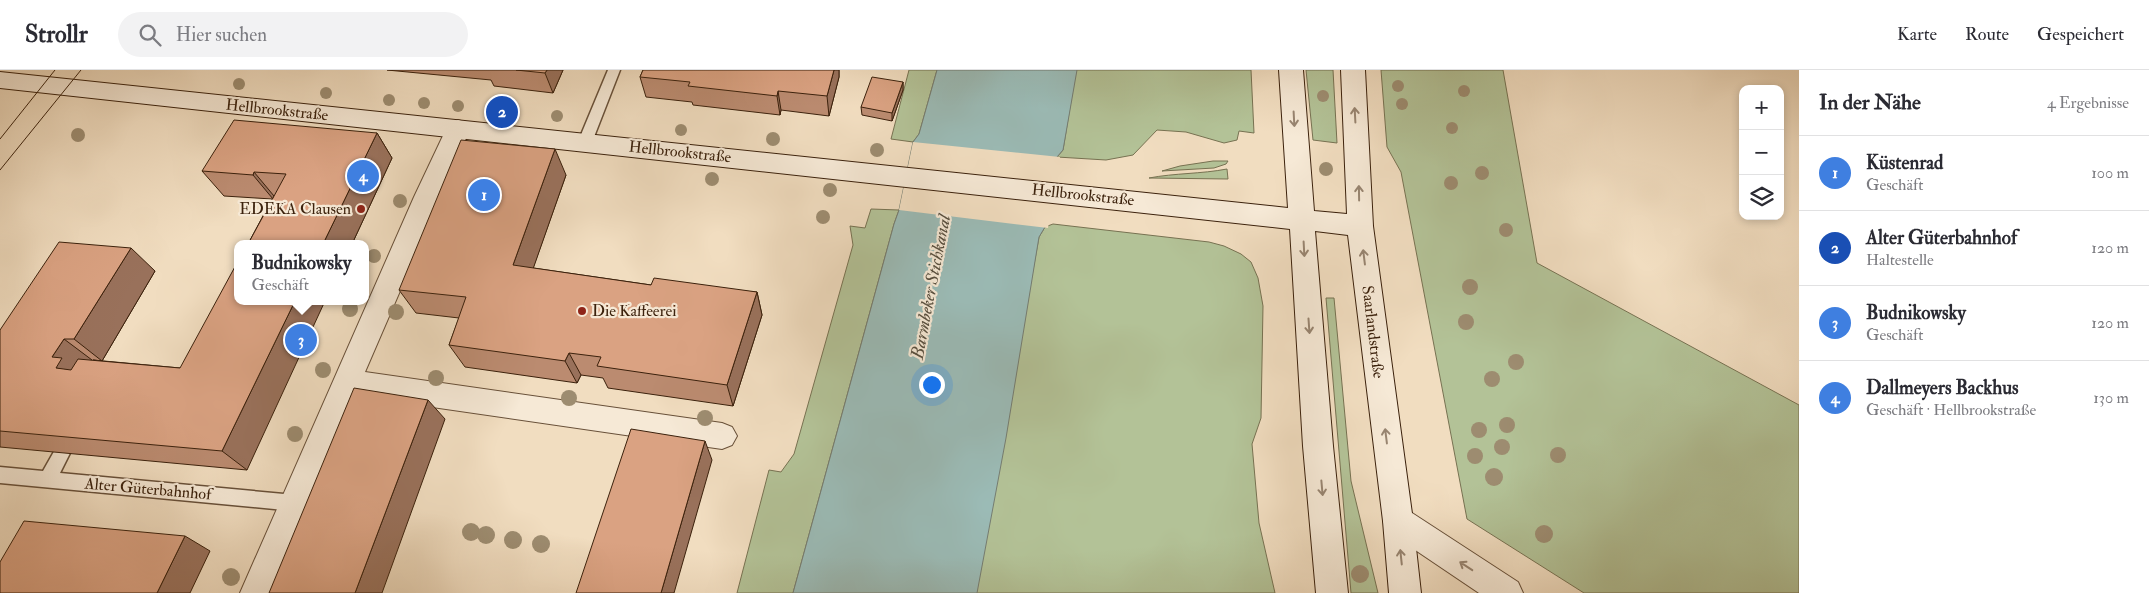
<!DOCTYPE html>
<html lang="de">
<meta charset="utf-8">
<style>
body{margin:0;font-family:"IM FELL Double Pica",serif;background:#f2f2f3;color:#2b2b33}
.controls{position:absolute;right:15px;top:15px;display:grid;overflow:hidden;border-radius:10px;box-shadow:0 2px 8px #0003}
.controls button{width:45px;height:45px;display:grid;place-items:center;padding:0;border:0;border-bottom:1px solid #e1e1e2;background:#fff;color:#2b2b33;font:25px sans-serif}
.you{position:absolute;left:931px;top:314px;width:18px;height:18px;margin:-12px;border:4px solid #fff;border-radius:50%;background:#1a73e8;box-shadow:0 0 0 8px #1a73e833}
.badge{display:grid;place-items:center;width:32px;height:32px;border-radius:50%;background:#8f2418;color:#fff;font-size:16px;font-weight:700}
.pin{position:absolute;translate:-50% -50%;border:2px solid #fff;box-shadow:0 1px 5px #0006}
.popup{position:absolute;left:234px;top:170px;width:135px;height:65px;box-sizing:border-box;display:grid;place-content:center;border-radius:10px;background:#fff;filter:drop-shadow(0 1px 4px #0005);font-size:16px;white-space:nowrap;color:#7c7c81}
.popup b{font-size:19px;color:#2b2b33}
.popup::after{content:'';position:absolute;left:50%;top:100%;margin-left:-10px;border:10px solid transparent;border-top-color:#fff}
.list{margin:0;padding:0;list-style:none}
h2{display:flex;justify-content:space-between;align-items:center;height:65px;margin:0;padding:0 20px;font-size:21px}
h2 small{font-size:16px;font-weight:400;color:#7c7c81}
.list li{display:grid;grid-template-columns:32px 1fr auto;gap:15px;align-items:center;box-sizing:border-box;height:75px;padding:0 20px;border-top:1px solid #e1e1e2}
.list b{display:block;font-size:19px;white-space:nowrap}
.list p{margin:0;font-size:16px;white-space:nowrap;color:#7c7c81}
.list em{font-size:16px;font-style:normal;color:#7c7c81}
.icon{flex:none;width:28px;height:28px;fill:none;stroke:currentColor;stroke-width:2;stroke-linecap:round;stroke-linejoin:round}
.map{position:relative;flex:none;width:1799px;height:523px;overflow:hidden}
header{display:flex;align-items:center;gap:30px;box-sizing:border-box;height:70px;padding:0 25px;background:#fff;border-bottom:1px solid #e1e1e2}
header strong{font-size:24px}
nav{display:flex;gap:28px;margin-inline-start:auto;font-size:18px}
.search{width:350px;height:45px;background:#f2f2f3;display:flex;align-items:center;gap:12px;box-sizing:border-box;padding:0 18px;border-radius:28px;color:#7c7c81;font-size:19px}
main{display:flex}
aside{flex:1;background:#fff}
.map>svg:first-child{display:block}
</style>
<header>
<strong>Strollr</strong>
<div class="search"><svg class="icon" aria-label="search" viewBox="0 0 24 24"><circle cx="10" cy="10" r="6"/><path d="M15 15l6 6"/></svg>Hier suchen</div>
<nav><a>Karte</a><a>Route</a><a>Gespeichert</a></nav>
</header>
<main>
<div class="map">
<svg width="1799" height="523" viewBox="0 0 1799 523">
<rect width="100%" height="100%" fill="#f1ddc0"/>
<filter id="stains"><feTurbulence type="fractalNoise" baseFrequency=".004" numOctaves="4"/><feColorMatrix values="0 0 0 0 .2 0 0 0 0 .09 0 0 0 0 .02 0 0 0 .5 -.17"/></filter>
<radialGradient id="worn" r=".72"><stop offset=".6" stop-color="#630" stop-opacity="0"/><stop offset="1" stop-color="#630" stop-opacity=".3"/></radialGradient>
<path fill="#b3c297" stroke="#777252" d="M909,0H937L919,64L913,72L891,69Z
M1076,0H1251L1254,63L1239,61L1237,70L1224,73L1186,62L1157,60L1133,85L1106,90L1057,87L1063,80Z
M1306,0H1333L1337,73L1313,70Z
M1381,0H1503L1537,193L1799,335V523H1584L1467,449L1401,102L1387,77Z
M1213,91H1228L1226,94L1214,98L1162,101L1180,96Z
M1227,99L1228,109L1149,108C1175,103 1201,104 1227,99Z
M871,139L899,140L894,154L793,523H737L769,400L781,402L794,384L853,175L850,156L865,158Z
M1053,154L1209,172L1224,176L1241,184L1251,192L1258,208L1263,236L1261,348L1252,374L1259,453L1275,523H975L1039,167L1045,157Z
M1326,228H1334L1351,411L1378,523H1351Z"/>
<path fill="#9bbbb6" stroke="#757d72" d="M937,0H1077L1063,80L1057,87L1045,157L1039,167L1006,368L977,523H793L894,154L899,140L913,72L919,64Z"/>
<path fill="#f1ddc0" d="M913,72L1060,87L1048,158L899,140Z"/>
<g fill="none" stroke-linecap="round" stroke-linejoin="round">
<g stroke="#685039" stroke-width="3">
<path id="lane" d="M608,0H620L592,72L590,76H580L578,72Z
M62,376L68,378L70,383L60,403L295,425L301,427L303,433L301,439L295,441L0,413V397L43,401L56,378Z"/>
</g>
<g stroke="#685039" stroke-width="2">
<path id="street" d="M458,50L467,53L470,59L365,302L722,353L732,357L737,366L732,375L722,379L356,326L272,523H240L414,127L449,53Z
M1398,436L1409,441L1518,512L1523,523H1479L1387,461L1383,451L1387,441Z"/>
</g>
<g stroke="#3b210c" stroke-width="2">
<path id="secondary" d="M1279,0H1303L1314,141L1347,144L1341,0H1365L1373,156L1413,451L1421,523H1389L1383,451L1348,165L1315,161L1333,376L1348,523H1316L1303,376L1290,159L0,18V2L1288,138Z"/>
</g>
<use href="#lane" fill="#f6e9d6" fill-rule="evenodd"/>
<use href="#street" fill="#f6e9d6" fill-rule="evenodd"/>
<use href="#secondary" fill="#f6e9d6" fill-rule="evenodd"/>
<path stroke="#3b210c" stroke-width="1" d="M0,69L55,0
M0,100L81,0"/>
</g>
<g fill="#9d8c70">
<circle cx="239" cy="14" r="6"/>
<circle cx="1398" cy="16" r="6"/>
<circle cx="1464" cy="21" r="6"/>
<circle cx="326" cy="23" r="6"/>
<circle cx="1323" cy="26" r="6"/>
<circle cx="389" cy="30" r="6"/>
<circle cx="424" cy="33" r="6"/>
<circle cx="1402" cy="34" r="6"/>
<circle cx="458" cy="36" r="6"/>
<circle cx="491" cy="40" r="6"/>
<circle cx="557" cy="46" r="6"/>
<circle cx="1452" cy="58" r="6"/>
<circle cx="681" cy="60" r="6"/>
<circle cx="78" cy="65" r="7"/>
<circle cx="773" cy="69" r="7"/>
<circle cx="877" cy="80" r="7"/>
<circle cx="1326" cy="99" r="7"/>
<circle cx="1482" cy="103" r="7"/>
<circle cx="712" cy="109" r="7"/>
<circle cx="1451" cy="113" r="7"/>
<circle cx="830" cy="120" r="7"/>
<circle cx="400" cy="131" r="7"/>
<circle cx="823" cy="147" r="7"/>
<circle cx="1506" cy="160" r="7"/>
<circle cx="374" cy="186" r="7"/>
<circle cx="1470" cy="217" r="8"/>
<circle cx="350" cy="239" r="8"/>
<circle cx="396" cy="242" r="8"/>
<circle cx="1466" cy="252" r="8"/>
<circle cx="1516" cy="292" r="8"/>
<circle cx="323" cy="300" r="8"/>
<circle cx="436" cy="308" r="8"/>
<circle cx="1492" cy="309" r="8"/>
<circle cx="569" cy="328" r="8"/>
<circle cx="705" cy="348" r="8"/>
<circle cx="1507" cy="355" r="8"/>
<circle cx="1479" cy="360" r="8"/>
<circle cx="295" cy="364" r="8"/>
<circle cx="1502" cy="377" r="8"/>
<circle cx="1558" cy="385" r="8"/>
<circle cx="1475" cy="386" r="8"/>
<circle cx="1494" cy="407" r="9"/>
<circle cx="471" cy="462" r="9"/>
<circle cx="1544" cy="464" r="9"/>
<circle cx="486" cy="465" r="9"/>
<circle cx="513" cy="470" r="9"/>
<circle cx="541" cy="474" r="9"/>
<circle cx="1360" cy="504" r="9"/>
<circle cx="231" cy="507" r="9"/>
</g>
<path fill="#bb8b70" stroke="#3b210c" d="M387,0H563L553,23L494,16L491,10Z
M643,0H839V7L829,46L781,40L780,45L693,35L692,32L646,27L640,7Z
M903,12V20L892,51L862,45L861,37Z
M377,63L392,88L352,174H248L272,129L224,126L202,101Z
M566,105L533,198L651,215L757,222L762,245L733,336L608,318L603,308L581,305L577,313L465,297L449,275L459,248L416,243L399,220Z
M155,201L102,291L93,290L180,298L247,400L0,377V260Z"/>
<path fill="#99715b" stroke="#3b210c" d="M547,0H563L553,23L545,3Z
M834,0H839V7L829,46L827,26Z
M903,12V20L892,51V43Z
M778,21L781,40L780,45L777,26Z
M377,63L392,88L352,174H323Z
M555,79L566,105L526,219L513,195Z
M254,102L274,126L273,129L253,105Z
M131,178L155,201L102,291L74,269Z
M757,222L762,245L733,336L727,315Z
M295,231H325L247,400L222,381Z
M64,269L92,290L84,304L56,298L52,287Z
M569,283L581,305L577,313L565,291Z
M428,330L445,349L382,523H355Z
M705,371L712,390L674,523H661Z
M185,466L210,481L190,523H157Z"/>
<path fill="#daa282" stroke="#3b210c" d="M516,0H547L545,3Z
M643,0H834L827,26L778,21L777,26L688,16L690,12L640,7Z
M872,7L903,12L892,43L861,37Z
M234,50L377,63L323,174H248L286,104L254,102L253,105L202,101Z
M461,70L555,79L513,195L651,215L654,208L757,222L727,315L597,296L601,287L569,283L565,291L449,275L466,227L399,220Z
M59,172L131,178L74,269H64L52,287L62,288L56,298L71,300L78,289L180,298L237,193V231H295L222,381L0,361V260Z
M354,318L428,330L355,523H269Z
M631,359L705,371L661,523H576Z
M24,451L185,466L157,523H0V492Z"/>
<defs><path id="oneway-shaft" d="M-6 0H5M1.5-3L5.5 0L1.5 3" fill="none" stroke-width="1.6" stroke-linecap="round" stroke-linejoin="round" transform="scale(1.25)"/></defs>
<g stroke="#988571">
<use href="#oneway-shaft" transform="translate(1355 45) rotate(-93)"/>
<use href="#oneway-shaft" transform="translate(1294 49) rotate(87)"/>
<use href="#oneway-shaft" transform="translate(1359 123) rotate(-91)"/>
<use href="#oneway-shaft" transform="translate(1304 179) rotate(87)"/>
<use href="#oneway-shaft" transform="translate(1364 187) rotate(-97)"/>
<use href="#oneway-shaft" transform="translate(1309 256) rotate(86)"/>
<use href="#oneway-shaft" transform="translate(1386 366) rotate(-97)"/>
<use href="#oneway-shaft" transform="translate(1322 418) rotate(85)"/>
<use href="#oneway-shaft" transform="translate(1401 487) rotate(-96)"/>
<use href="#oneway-shaft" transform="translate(1466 496) rotate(-147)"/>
</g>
<g fill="#8f2418" stroke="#f6e9d6" stroke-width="2">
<circle cx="361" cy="139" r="5"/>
<circle cx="582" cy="241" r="5"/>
</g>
<g text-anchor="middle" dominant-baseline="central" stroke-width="4.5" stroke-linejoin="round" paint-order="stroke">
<g font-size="16" fill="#3b210c" stroke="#f6e9d6">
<text transform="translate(277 40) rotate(6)">Hellbrookstraße</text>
<text transform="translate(680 82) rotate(6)">Hellbrookstraße</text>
<text transform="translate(1083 125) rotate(6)">Hellbrookstraße</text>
<text transform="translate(1373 262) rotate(83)">Saarlandstraße</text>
<text transform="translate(148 419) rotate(5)">Alter Güterbahnhof</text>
</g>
<g font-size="16" fill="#3b210c" stroke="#f6e9d6" text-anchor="end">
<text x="351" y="139">EDEKA Clausen</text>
<text x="592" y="241" text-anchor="start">Die Kaffeerei</text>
</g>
<g font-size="18" font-style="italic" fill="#584f3f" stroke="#f6e9d6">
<text transform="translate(931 217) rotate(-79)">Barmbeker Stichkanal</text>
</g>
</g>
<rect width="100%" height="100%" filter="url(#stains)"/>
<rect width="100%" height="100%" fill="url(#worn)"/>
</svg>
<div class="controls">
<button>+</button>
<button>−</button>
<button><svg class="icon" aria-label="layers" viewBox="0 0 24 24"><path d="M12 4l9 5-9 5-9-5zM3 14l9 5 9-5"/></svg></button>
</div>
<div class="you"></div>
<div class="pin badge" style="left:484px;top:125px;background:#3f7fe0">1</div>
<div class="pin badge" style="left:502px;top:42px;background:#1a4fb4">2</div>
<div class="pin badge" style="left:301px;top:270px;background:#3f7fe0">3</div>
<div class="popup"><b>Budnikowsky</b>Geschäft</div>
<div class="pin badge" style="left:363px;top:106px;background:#3f7fe0">4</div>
</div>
<aside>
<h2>In der Nähe<small>4 Ergebnisse</small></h2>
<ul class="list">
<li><span class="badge" style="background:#3f7fe0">1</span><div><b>Küstenrad</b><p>Geschäft</p></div><em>100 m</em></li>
<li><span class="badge" style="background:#1a4fb4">2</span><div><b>Alter Güterbahnhof</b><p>Haltestelle</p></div><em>120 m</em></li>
<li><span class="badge" style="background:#3f7fe0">3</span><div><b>Budnikowsky</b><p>Geschäft</p></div><em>120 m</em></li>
<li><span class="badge" style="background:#3f7fe0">4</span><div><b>Dallmeyers Backhus</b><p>Geschäft · Hellbrookstraße</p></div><em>130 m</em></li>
</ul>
</aside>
</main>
